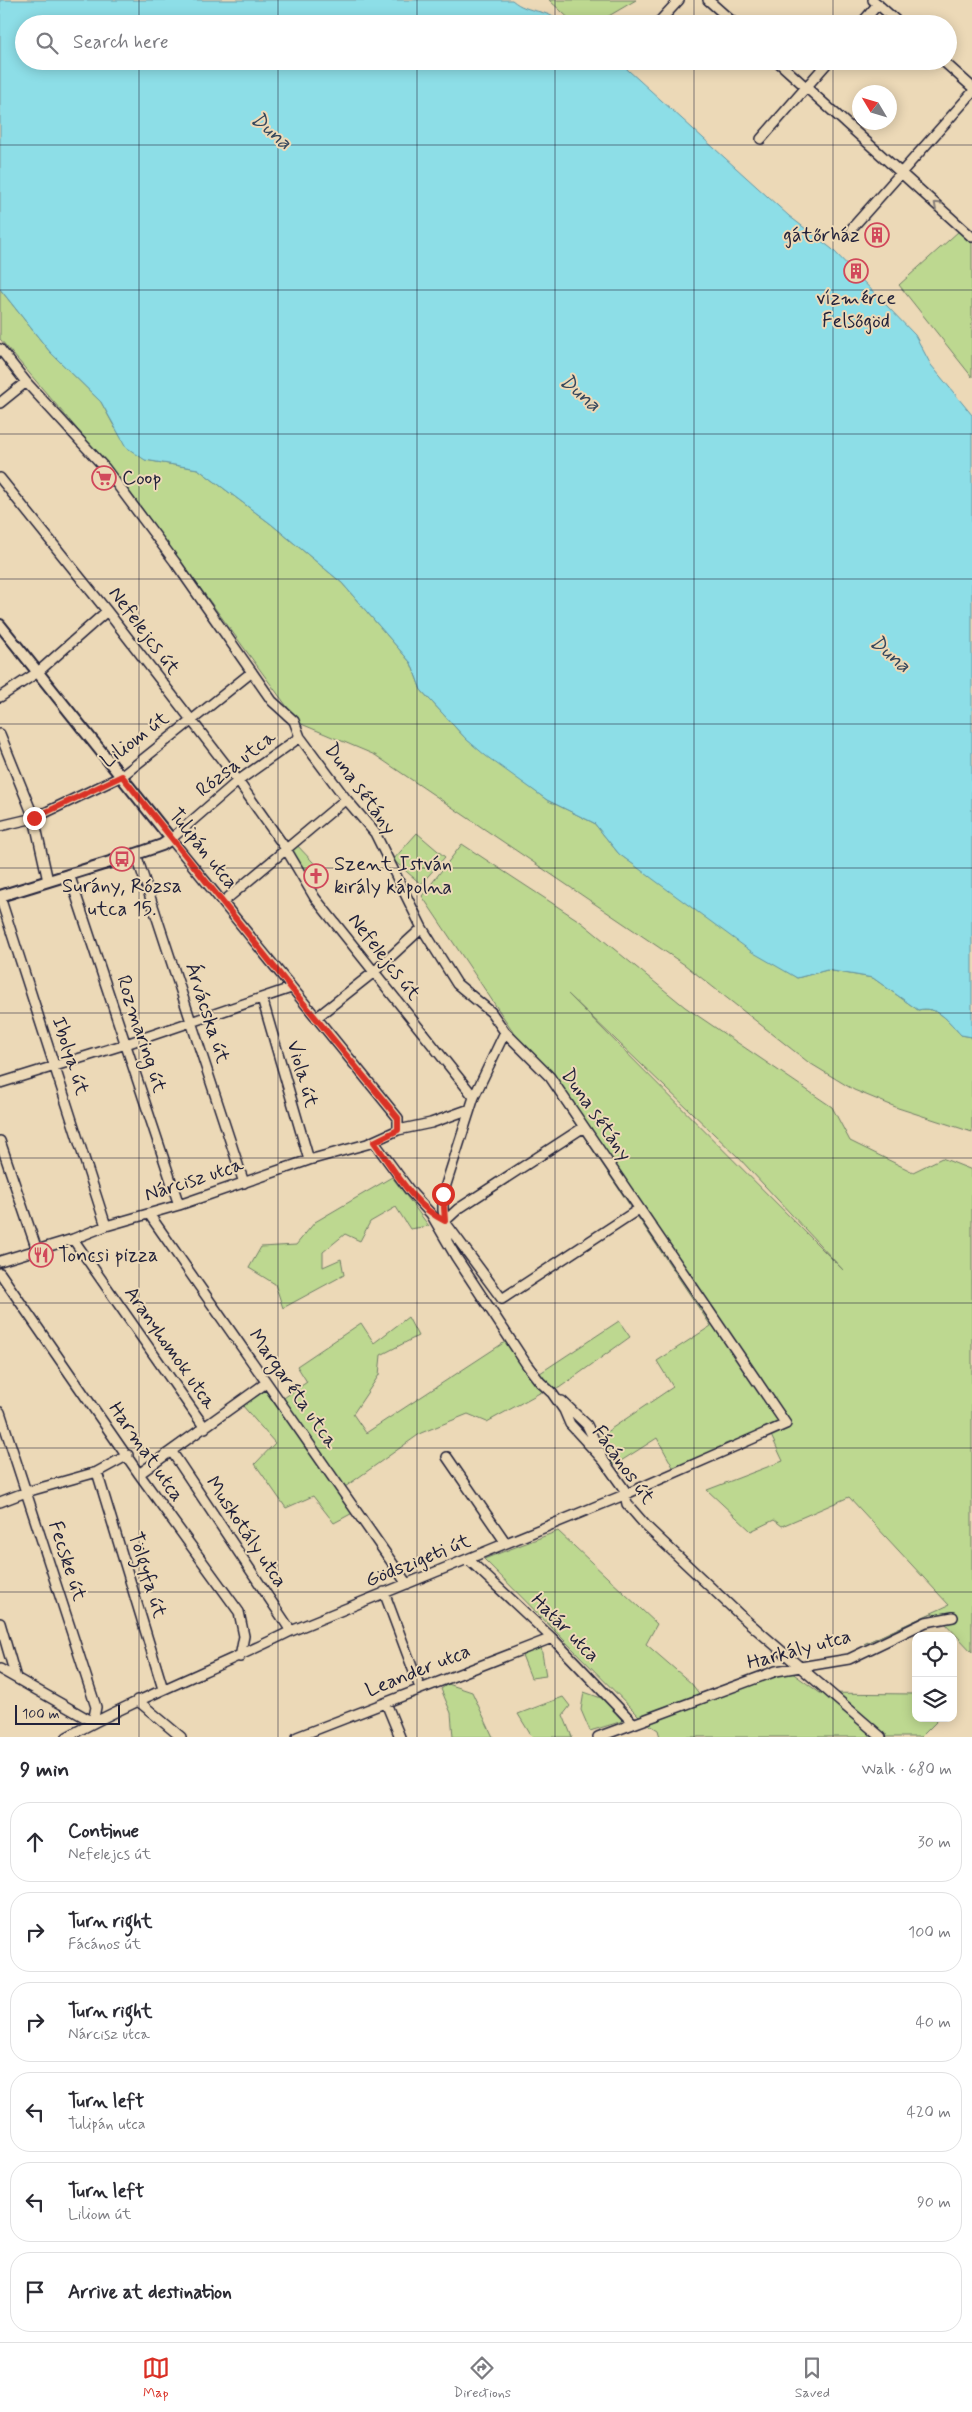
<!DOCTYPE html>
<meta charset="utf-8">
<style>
body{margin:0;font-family:Mynerve,sans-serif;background:#f2f2f3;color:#2b2b33}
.controls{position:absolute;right:15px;bottom:15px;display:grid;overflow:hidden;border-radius:10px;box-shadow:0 2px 12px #0003}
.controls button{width:45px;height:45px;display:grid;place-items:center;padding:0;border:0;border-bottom:1px solid #e1e1e2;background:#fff;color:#2b2b33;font:25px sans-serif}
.compass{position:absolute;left:852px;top:85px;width:45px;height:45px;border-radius:50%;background:#fff;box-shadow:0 2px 12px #0003;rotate:308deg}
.scale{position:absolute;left:15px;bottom:12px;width:105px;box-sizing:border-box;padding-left:5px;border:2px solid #22223b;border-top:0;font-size:14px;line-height:18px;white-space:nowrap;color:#22223b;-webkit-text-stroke:4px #ecd9b7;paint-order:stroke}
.stop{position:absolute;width:15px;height:15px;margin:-11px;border:4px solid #d93025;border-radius:50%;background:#fff}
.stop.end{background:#d93025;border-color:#fff;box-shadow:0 1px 5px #0008}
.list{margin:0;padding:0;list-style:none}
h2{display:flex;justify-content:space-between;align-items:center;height:65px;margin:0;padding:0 20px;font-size:21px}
h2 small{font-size:16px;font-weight:400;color:#7c7c81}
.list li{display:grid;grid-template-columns:32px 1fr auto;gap:15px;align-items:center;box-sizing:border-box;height:80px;margin:0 10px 10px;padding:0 10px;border:1px solid #e1e1e2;border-radius:20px}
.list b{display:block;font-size:19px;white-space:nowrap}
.list p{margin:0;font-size:16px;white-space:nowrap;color:#7c7c81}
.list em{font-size:16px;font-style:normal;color:#7c7c81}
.icon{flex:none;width:28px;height:28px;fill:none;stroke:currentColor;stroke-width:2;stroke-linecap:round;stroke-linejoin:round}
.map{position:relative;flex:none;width:972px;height:1737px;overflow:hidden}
.search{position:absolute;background:#fff;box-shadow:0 2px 12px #0003;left:15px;right:15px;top:15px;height:55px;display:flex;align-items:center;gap:12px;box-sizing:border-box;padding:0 18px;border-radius:28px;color:#7c7c81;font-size:19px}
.sheet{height:605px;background:#fff}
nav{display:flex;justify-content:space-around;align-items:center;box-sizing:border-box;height:70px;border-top:1px solid #e1e1e2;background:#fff;font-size:14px;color:#7c7c81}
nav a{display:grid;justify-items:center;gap:2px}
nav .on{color:#d93025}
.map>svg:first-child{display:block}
</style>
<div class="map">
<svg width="972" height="1737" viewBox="0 0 972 1737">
<rect width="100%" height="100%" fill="#ecd9b7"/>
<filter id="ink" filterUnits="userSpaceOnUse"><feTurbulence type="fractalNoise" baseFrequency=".02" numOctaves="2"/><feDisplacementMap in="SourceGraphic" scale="10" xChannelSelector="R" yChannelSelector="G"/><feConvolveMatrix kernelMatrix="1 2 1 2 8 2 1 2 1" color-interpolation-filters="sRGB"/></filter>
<g filter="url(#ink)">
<path fill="#bdd890" stroke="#707d66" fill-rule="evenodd" d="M549,0H636L607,17L609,20L605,24H575Z
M959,231L972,243V377L899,285Z
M0,289L50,352L101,402L115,428L145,460L198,469L271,524L342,583L411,663L421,690L466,739L547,800L594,823L619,854L797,978L827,970L873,978L918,1010C938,1005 948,1021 961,1035L972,1037V1132L898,1108L854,1090L808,1062L685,965L375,755L299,723L124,484L0,339Z
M417,833L445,857L421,884L393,860Z
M295,843L329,879L314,890L287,849Z
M462,844L581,922L685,1007L832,1107L850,1141L913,1172L942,1158L972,1170V1652L944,1622L932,1613L864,1644L949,1605L849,1497L782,1526L774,1520L751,1531L707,1490L783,1461L768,1429L725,1444L720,1449L674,1469L657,1438L613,1466L608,1448L599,1437L673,1387L657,1361L711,1326L422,896ZM568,994L738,1157L844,1271Z
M392,1177L429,1226L410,1229L396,1207L370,1222L360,1241L345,1234L323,1252V1267L341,1259L344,1275L283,1308L275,1284L249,1268L261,1247L296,1245L315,1222Z
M408,1317L418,1336L381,1355L379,1375L353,1414L366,1433L508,1340L531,1379L619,1321L630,1337L559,1388L545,1390L487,1422L468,1414L421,1433L345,1487L360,1509L334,1523L313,1496L286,1508L255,1464L275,1443L242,1405L265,1390L275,1404L307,1382L297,1366L361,1323L374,1343Z
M558,1531L657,1624L646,1644L691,1683L701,1696L784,1667L820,1693L916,1694V1718H940L921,1737H660L658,1730L645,1722L484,1559Z
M541,1647L546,1676L531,1678L522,1655Z
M448,1684L472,1692L493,1737H453L451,1713L441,1689Z
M584,1692L604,1699L623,1721L590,1731L581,1710Z
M563,1697L570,1706L563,1715L572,1737H532L518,1714Z"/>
<path fill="#8ddee7" stroke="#6293a2" d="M0,0H512C530,15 545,7 563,24H24V61H618L789,216L832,249L915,335L931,365L972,415V1037L961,1035C949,1022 938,1005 918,1010L873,978L827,970L797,978L752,952L619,854L594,823L547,800L486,756L466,739L421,690L411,663L342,583L271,524L198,469L145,460L126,447L101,402L50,352L0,289Z"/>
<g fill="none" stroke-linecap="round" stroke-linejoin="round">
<g stroke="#22223b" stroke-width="12">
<path id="minor" d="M708,0L735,24
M873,0L900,24
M657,24L679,0
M861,24L878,4
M777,61L972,237
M943,61L972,87
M761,139L829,61
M852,228L972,93
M0,349L26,382L105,468L175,562L272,701L294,721L300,737L346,799L375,833L422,928L457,984L491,1012L505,1032L550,1077L786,1424L624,1495L291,1631C217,1668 139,1697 67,1737
M0,403L26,382
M0,478L107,611L233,774L286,849L315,898L474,1097L443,1194V1210L447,1241
M0,697L38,672L107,611
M0,734L34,818L48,881
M0,826L34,818L122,776L252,672
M136,854L244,1183
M69,874L179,1205
M0,897L106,1226
M223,902L346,799
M262,998L309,1160
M316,1018L374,972L422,928
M0,1083L126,1044L291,988
M474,1097L505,1032
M398,1130L431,1123L470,1109
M0,1141L37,1250
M374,1142L410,1191L431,1214L456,1257L527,1365L540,1382L552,1393L564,1410L570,1424L604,1461L624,1489L627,1504L647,1527L740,1615L881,1737
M149,1214L407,1584
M445,1221L458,1209L584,1127
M445,1222L502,1299L639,1209
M73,1239L205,1428
M0,1261L73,1239L106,1226L179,1205L309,1160L367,1144L398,1130V1118L171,839L238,781L300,737
M0,1273L139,1474L239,1612L244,1636L240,1657
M562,1401L587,1425L601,1454
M0,1412L96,1707L93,1722L0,1669
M172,1452L291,1631
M447,1457L506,1543
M97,1472L163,1689
M139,1474L266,1383
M0,1502L26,1492L97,1472L128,1455
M469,1560L552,1638L633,1723
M384,1592L420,1688
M0,1623L16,1678
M137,1700L181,1737
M386,1703L400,1737
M297,1737L552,1638
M598,1737L776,1671L849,1659L926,1622L953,1617"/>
</g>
<g stroke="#22223b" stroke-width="14">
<path id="tertiary" d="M0,625L171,839L162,845L136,854L0,896"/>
</g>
<use href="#minor" stroke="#ecd9b7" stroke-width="9"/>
<use href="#tertiary" stroke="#ecd9b7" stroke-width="10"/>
</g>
<defs><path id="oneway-chevron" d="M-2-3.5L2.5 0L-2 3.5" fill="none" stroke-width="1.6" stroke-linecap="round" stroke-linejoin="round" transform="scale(1.25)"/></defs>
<use stroke="#877e79" href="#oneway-chevron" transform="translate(937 205) rotate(-137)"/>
</g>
<g fill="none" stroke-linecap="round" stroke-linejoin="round" filter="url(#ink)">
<path stroke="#d93025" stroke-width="6" d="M34,818L122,776L291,988L398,1118V1130L374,1142C394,1169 413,1206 445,1221L443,1194"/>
</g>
<path fill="none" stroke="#22223b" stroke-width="1" stroke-opacity="0.55" d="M139,0V24M278,0V24M417,0V24M555,0V24M694,0V24M833,0V24M139,61V1737M278,61V1737M417,61V1737M555,61V1737M694,61V1737M833,61V1737M0,145H972M0,290H972M0,434H972M0,579H972M0,724H972M0,868H972M0,1013H972M0,1158H972M0,1303H972M0,1448H972M0,1592H972"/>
<defs>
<g id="building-ring" transform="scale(1.25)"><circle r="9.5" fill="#ecd9b7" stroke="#d1495b" stroke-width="1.5"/><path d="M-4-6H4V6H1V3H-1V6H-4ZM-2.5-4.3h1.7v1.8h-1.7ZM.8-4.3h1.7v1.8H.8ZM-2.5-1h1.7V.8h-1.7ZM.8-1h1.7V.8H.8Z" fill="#d1495b"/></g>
<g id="supermarket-ring" transform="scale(1.25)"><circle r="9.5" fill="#ecd9b7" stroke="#d1495b" stroke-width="1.5"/><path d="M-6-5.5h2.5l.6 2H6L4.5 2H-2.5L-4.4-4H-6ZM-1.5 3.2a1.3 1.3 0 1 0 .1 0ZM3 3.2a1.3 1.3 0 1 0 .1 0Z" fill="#d1495b"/></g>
<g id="bus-ring" transform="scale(1.25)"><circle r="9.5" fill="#ecd9b7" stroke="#d1495b" stroke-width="1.5"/><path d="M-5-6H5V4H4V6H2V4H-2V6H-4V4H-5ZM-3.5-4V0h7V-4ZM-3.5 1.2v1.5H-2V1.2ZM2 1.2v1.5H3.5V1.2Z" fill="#d1495b"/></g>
<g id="church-ring" transform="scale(1.25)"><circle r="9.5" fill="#ecd9b7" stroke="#d1495b" stroke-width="1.5"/><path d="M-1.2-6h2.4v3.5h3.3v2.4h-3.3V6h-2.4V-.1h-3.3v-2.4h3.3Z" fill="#d1495b"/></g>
<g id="restaurant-ring" transform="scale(1.25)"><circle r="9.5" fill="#ecd9b7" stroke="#d1495b" stroke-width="1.5"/><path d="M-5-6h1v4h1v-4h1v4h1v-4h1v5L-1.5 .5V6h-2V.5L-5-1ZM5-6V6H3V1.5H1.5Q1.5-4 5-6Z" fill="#d1495b"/></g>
</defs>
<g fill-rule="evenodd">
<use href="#building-ring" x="877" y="235"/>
<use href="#building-ring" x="856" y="271"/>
<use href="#supermarket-ring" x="104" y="478"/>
<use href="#bus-ring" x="122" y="859"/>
<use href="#church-ring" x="316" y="876"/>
<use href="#restaurant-ring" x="41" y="1255"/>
</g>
<g text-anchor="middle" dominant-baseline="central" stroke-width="4" stroke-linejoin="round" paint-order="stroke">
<g font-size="20" fill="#22223b" stroke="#ecd9b7" text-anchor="start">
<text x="860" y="235" text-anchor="end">gátőrház</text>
<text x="856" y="298" text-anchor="middle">vízmérce<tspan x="856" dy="23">Felsőgöd</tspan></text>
<text x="122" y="478">Coop</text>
<text x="334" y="864">Szent István<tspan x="334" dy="23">király kápolna</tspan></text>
<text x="122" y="886" text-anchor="middle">Surány, Rózsa<tspan x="122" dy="23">utca 15.</tspan></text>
<text x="58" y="1255">Toncsi pizza</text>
</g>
<g font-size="20" fill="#22223b" stroke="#ecd9b7">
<text transform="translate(144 631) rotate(53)">Nefelejcs út</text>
<text transform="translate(135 740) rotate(-37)">Liliom út</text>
<text transform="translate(236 764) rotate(-38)">Rózsa utca</text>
<text transform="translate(360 789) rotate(54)">Duna sétány</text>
<text transform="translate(203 849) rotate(51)">Tulipán utca</text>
<text transform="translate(384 957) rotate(52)">Nefelejcs út</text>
<text transform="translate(207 1013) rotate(72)">Árvácska út</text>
<text transform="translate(141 1034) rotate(72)">Rozmaring út</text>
<text transform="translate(70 1056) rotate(72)">Ibolya út</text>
<text transform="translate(302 1074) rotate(74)">Viola út</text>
<text transform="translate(596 1115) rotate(55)">Duna sétány</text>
<text transform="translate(194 1180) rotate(-18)">Nárcisz utca</text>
<text transform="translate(170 1348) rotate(55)">Aranyhomok utca</text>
<text transform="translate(293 1389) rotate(55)">Margaréta utca</text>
<text transform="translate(146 1452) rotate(55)">Harmat utca</text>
<text transform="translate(623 1465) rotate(54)">Fácános út</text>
<text transform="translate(246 1532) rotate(56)">Muskotály utca</text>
<text transform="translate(67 1561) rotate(72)">Fecske út</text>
<text transform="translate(418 1561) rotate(-22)">Gödszigeti út</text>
<text transform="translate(147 1575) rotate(73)">Tölgyfa út</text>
<text transform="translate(565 1628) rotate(45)">Határ utca</text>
<text transform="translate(799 1650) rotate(-15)">Harkály utca</text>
<text transform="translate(418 1671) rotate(-22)">Leander utca</text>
</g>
<g font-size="21" font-style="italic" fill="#37485d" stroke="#ecd9b7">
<text transform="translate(271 131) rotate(40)">Duna</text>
<text transform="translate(580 393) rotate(40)">Duna</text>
<text transform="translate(890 654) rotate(40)">Duna</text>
</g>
</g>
</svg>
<div class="controls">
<button><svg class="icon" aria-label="locate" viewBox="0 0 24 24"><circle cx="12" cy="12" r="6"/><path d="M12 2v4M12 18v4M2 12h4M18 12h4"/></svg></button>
<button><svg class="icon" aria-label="layers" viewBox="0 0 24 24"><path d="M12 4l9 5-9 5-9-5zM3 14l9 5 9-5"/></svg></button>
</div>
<svg class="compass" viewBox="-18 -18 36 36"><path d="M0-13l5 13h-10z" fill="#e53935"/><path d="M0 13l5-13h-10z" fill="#7c7c81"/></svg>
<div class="scale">100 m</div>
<div class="stop" style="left:443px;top:1194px"></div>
<div class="stop end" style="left:34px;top:818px"></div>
<div class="search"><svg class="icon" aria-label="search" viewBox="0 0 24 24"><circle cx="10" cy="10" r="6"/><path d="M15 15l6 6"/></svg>Search here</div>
</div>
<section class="sheet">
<h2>9 min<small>Walk · 680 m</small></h2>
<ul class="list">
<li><svg class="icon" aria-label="ahead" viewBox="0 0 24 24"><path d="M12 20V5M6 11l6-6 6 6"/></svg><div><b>Continue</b><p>Nefelejcs út</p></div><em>30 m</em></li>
<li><svg class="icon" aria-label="right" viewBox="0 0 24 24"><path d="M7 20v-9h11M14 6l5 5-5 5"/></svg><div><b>Turn right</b><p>Fácános út</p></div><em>100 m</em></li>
<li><svg class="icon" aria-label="right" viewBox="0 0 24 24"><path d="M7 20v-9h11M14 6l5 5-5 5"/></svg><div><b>Turn right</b><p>Nárcisz utca</p></div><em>40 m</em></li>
<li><svg class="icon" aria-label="left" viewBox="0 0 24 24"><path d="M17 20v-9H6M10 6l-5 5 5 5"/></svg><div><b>Turn left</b><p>Tulipán utca</p></div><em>420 m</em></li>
<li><svg class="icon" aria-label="left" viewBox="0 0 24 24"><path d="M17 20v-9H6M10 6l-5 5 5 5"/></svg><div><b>Turn left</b><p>Liliom út</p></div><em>90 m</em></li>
<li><svg class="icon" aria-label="arrive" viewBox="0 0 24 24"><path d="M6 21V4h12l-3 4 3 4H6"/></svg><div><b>Arrive at destination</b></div></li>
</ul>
</section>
<nav>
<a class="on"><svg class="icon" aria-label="map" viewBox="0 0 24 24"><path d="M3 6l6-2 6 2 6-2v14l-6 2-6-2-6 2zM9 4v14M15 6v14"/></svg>Map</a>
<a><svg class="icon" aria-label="directions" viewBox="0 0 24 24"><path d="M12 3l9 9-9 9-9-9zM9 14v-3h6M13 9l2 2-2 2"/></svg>Directions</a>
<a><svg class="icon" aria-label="saved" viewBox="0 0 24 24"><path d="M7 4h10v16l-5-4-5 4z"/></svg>Saved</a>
</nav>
